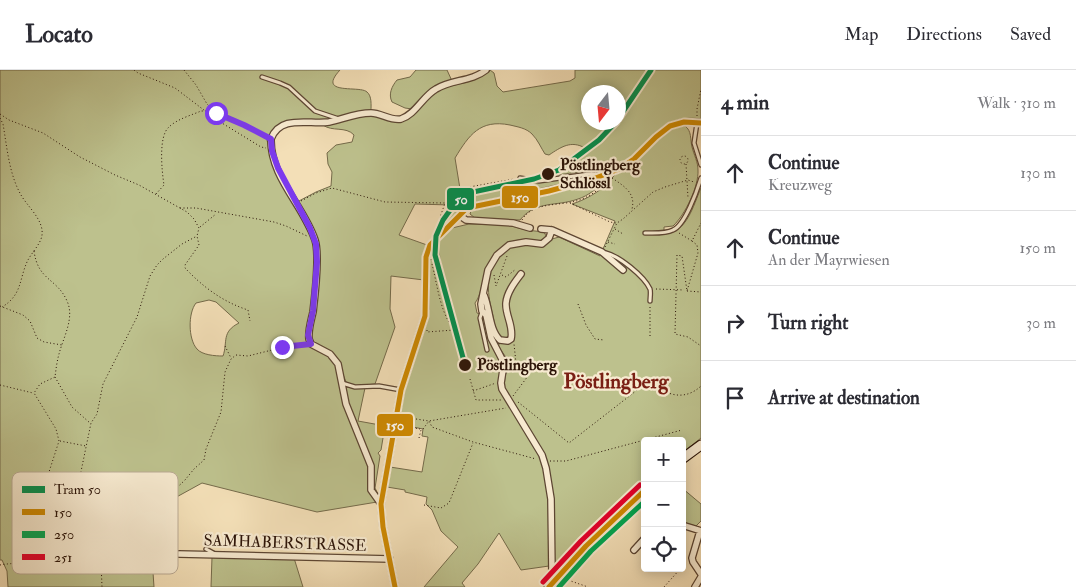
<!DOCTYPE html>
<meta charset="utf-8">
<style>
body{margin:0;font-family:"IM FELL Double Pica",serif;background:#f2f2f3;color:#2b2b33}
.controls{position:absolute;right:15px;bottom:15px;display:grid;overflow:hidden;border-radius:5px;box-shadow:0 2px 12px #0003}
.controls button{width:45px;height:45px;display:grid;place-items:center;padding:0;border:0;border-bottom:1px solid #e1e1e2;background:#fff;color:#2b2b33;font:25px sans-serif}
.compass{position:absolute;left:581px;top:15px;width:45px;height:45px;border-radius:50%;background:#fff;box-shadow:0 2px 12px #0003;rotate:196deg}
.stop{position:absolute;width:15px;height:15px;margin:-11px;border:4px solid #7c3aed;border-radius:50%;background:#fff}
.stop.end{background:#7c3aed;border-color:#fff;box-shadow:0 1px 5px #0008}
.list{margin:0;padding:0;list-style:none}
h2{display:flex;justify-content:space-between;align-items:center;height:65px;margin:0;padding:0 20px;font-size:21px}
h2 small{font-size:16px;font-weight:400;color:#7c7c81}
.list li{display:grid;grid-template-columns:32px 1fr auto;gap:15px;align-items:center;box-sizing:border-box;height:75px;padding:0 20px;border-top:1px solid #e1e1e2}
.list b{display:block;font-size:19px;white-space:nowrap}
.list p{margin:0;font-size:16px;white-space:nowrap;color:#7c7c81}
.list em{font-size:16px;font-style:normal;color:#7c7c81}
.icon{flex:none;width:28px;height:28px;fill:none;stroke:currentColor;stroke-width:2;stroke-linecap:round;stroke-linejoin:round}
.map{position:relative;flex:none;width:701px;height:517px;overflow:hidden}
header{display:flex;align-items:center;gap:30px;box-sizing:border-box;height:70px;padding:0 25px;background:#fff;border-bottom:1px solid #e1e1e2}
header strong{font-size:24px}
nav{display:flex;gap:28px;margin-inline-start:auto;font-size:18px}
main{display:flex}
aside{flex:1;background:#fff}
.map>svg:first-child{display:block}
</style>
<header>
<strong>Locato</strong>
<nav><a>Map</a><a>Directions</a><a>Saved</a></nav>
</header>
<main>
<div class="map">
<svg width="701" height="517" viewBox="0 0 701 517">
<rect width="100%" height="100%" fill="#f3dfb7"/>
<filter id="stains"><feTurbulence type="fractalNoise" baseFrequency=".004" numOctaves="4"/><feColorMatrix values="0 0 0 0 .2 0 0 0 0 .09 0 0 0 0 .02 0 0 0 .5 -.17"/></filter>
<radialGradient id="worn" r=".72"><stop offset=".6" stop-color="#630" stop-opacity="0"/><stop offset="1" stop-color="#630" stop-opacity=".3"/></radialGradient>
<path fill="#bdc18d" stroke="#746a4a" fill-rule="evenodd" d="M0,0H340C316,26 360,15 367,22C372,26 371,35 371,41L325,50H299L272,62L267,70L271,90L315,175V197L312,236L306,268L307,272L311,276L329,286L336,294L341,319L369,395V417L377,432L317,442L202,413L162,435L151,473L154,517H8L7,501L2,490H0ZM209,230L216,232L239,253C221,262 228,272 223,286C215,286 202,285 197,279C188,269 188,243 196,233Z
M416,0H447L452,11L426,24L412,39L405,38L392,32C388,24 392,16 397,10L410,7Z
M490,0L494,3L497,16L503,22L570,11L575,8V0H648L619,45L618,22H588V52L613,53L585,78C571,70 561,77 549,85L545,84C541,78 538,70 532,64C526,58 518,57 510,55C480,49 469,65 455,88L461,125L451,135L415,134L399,165L427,175L424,187V210L391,206L390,239L395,257L375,314L355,316L346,312L336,286L315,273L310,266L319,187L297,132L316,122L331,116L332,102L328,94L327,83L336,75L352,72L354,65C346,56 332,62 323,55L367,45L400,51L439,19L471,11Z
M654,0H701V49C667,44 658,64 636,83C627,91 614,99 602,102C598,104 592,102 587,102C575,102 564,104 552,106C601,78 626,48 654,0Z
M680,55L685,56C692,61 690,69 692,77C694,85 698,92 698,100C699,116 685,145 673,156L664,157V164C687,163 693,136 701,118V368L682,383V371H645V414L602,454L554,502L550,407L547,390L504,319L505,306L510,293L498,276L500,273L509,274L512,271L508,236L510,228L505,225V243L509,266L503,269C494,261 495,253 492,242C487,221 485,201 501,185C506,179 513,175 521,174C529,173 537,175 544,175L552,169L559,167L600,186L615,151L572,134C585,130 599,122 608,113C611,110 613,106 616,104C624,97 633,94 641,86C654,74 663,60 680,55Z
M580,105L595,106L464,136L458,141L440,162C448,146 456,133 471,125L525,113Z
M605,108L607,109L605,112C597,118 588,126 578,129C556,137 536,130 520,150L475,148L470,144L471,141L475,139L570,119Z
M469,154L508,155L526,160L544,162L546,166V169C534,176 523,165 509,173C498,178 487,196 484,207C481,216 481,225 475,233L477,243L484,246L502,292L499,310L514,344L542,389L549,425V496L521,500L499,463L478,494L462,513L465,517H424L458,477L441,461L432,440L426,434L427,427L405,422V420L387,417L390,397L422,402L428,367L422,366L423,359L398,354L401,334L406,313L429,239V190L434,189L457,277L462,276L440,190L438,170L452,158Z
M345,317L355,318H365L358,351L391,357L384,362L381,380L378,383L380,386L375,418L378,424V427L373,419V398L349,335Z
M682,418L701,434V451L696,456L682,452Z
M212,487L294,488L303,517H211Z"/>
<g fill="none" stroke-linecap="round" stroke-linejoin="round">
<g stroke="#5d4633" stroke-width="5.5">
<path id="service" d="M262,7L280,13L289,17L315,41L339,49
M697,53L694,73L701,95
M520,108L539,111L589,104H595L599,107
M645,163C654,163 665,164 673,160C685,155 697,121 701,108
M606,183C619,186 644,206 650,219C651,222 650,228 650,231
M482,242L480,248L487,280
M342,313L355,317L379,316L401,320
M206,479L215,484"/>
</g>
<g stroke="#5d4633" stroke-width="8">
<path id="minor" d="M459,145L466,150L513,153L530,158
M541,159L552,160L602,182L623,200
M552,160L549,168L542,174L526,172L509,175L497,185L488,200L481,234L482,241L486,245L491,268L504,293L501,313L502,319L542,385L546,398L551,429L552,504L555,510
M484,225C490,239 489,260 500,270L508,271L511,269C514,256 505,245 506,233C507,222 515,212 521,204
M381,434L371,420V396L346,334L338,294L330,284L311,274L309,269C308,260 311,251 313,242C315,225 320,185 315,170C304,136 270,107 271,69C280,44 310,55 329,52C343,49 356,43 371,43C381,43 391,51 401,49C415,45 423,26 436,19C452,9 471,12 486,0
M682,455L701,461
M700,461L692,488L693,492L701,504
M634,480L645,468
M179,484L390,489
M395,517L383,457L381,434L401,320L425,246L426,187L430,175L467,138L549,121L593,109L619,99L634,89L656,67L670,56L684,52L701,53
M695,517L701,507"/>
</g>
<g stroke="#2b1307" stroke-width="11">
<path id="secondary" d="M682,389L701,375
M549,517L586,476L645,420"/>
</g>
<path stroke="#2b1307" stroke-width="1" stroke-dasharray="1 2.5" stroke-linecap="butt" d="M134,0L138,3L175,18L217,50L261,77L266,78
M184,0L196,15L207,34L213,40L266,67
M210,43H216
M0,44L9,50L43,63L80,87L115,105L139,115L187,142L194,149L199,158L197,166L199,175L185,195V198C203,217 223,232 248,240L250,251
M697,46V39L701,19
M0,48L3,54C7,77 9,104 21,125C27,136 44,150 42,165C41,174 31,183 27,192C19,210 22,225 2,237
M680 90a4 4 0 1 1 8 0a4 4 0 1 1-8 0Z
M686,94L688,128
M612,108C624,116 636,123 632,139
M156,124L164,115C162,102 158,66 169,57C177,49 192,45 201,41H206
M301,131L316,123L332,118L385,132L445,133L469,117L514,109
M570,133L610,152L616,153
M180,138H196L274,152L286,156L307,166
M522,150C532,132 559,136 576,131C588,128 600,119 609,110
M200,157L216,144
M615,159L623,164
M435,162L445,133
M679,163L692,171L701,153
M692,171L697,175L698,183L687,221L682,186L677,185L675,264L688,267L701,276
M608,172L615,174
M605,177L617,153L623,149L653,122L665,117L688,110L694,112
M34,181C38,211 57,208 67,231C75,248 63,268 59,284C57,291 56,299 55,307L40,314L34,323L56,359L59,371L49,402L53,406
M432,194C437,212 441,254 460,263
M494,205L496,216L507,186
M502,205L506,207L516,199
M656,219L684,220
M687,221L701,222
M578,234L586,255L595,269L604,270
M0,236L23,245L30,251L37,268L44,272L62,275
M427,260V262L454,260
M650,266V237
M225,276L231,288
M510,290L514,293H516L514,274
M55,307L72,337L90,353
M470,309L476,330H501
M0,315L33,323
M473,321L496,313
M513,326L528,306
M518,332L569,373L650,310C664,325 684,332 701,316
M403,344L416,349L429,351L506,338
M402,356L420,359
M419,368L421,360L423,359L429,351L432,357L473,372L536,389
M60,371L86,376
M550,391H566L682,360
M78,416L91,353L97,344L103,314L137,247L150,206L157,195L163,189L182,174L197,166
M86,420L95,440L100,466L102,517
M424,435L441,438L449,433L473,373
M0,495C10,493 21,494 31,490C52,480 44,441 47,421C48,416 52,412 54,407L91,421L137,447L145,448L185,410L194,399L204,390L206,379L221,342L225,302L231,289L236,285L248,286L288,276L304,275
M682,497L686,494
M565,509L588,517
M664,517L681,498"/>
<use href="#service" stroke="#f7ead0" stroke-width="3"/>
<use href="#minor" stroke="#f7ead0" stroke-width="5.5"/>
<use href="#secondary" stroke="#f7ead0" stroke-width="9"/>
<g stroke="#f7ead0" stroke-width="9">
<path id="bus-1" d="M395,517L383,457L381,434L401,320L425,246L426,187L430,175L467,138L549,121L593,109L619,99L634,89L656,67L670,56L684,52L701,53
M549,517L586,476L645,420"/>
</g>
<g stroke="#f7ead0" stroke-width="9">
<path id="bus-2" d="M559,517L591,481L645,431"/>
</g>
<g stroke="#f7ead0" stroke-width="9">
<path id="bus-3" d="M543,512L581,471L640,415"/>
</g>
<use href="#bus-1" stroke="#ce8901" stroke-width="5"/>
<use href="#bus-2" stroke="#00a651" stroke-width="5"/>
<use href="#bus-3" stroke="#e4002b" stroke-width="5"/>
<g stroke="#f7ead0" stroke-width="9">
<path id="tram-1" d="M618,49L651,0
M465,295L435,185L436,166L443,150L456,132L473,122L534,109L559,100L599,70L616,52"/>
</g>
<use href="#tram-1" stroke="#008f4d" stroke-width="5"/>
</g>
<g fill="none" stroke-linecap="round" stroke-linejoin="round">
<path stroke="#7c3aed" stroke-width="6" d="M216,43L244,55L271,69L272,81L278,98L310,158L316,174L317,192L313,241L308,265L311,274L282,277"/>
</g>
<g fill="#2b1307" stroke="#f7ead0" stroke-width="2">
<circle cx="548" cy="104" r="7"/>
<circle cx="465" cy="295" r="7"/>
</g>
<g text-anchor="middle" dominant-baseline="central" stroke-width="4.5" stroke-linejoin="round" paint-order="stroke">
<g font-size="16" font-weight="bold" fill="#2b1307" stroke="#f7ead0" text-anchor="start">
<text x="560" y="95">Pöstlingberg<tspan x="560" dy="18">Schlössl</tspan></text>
<text x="477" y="295">Pöstlingberg</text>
</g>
<g font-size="16" fill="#2b1307" stroke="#f7ead0">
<text transform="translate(285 473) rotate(2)">SAMHABERSTRASSE</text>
</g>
<g font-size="21" font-weight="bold" fill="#7a1f14" stroke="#f7ead0">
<text x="616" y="311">Pöstlingberg</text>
</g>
</g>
<rect x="12" y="402" width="166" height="102" rx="8" fill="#f7ead0" stroke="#baaa94" stroke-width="1"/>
<rect x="22" y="416" width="23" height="7" fill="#008f4d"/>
<rect x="22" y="439" width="23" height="6" fill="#ce8901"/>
<rect x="22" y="461" width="23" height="7" fill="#00a651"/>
<rect x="22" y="484" width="23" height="6" fill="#e4002b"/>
<g font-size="14" fill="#2b1307">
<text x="54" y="424">Tram 50</text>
<text x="54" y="447">150</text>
<text x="54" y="469">250</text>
<text x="54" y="492">251</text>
</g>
<g stroke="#f7ead0" stroke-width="2">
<rect x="501" y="115" width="38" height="24" rx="5" fill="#ce8901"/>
<rect x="446" y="117" width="29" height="24" rx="5" fill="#008f4d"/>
<rect x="376" y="343" width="38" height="24" rx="5" fill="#ce8901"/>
</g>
<g font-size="14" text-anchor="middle" font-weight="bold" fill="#fff">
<text x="520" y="132">150</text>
<text x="461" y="134">50</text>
<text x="395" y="360">150</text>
</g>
<rect width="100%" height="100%" filter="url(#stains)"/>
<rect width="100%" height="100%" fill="url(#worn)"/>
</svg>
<div class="controls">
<button>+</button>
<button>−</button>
<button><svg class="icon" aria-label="locate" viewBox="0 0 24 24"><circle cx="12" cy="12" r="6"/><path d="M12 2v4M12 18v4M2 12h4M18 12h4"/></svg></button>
</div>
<svg class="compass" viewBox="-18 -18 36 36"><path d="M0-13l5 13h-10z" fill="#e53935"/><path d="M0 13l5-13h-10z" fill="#7c7c81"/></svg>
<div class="stop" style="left:216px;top:43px"></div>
<div class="stop end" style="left:282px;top:277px"></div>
</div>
<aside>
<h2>4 min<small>Walk · 310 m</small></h2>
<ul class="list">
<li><svg class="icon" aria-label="ahead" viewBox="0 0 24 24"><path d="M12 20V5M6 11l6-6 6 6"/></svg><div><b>Continue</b><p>Kreuzweg</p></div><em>130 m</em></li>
<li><svg class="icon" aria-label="ahead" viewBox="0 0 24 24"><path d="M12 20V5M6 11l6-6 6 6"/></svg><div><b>Continue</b><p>An der Mayrwiesen</p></div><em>150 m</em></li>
<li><svg class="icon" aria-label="right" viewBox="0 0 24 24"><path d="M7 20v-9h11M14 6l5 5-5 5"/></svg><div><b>Turn right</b></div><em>30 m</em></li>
<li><svg class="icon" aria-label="arrive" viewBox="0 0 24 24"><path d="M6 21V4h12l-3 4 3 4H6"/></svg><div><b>Arrive at destination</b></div></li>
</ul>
</aside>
</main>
